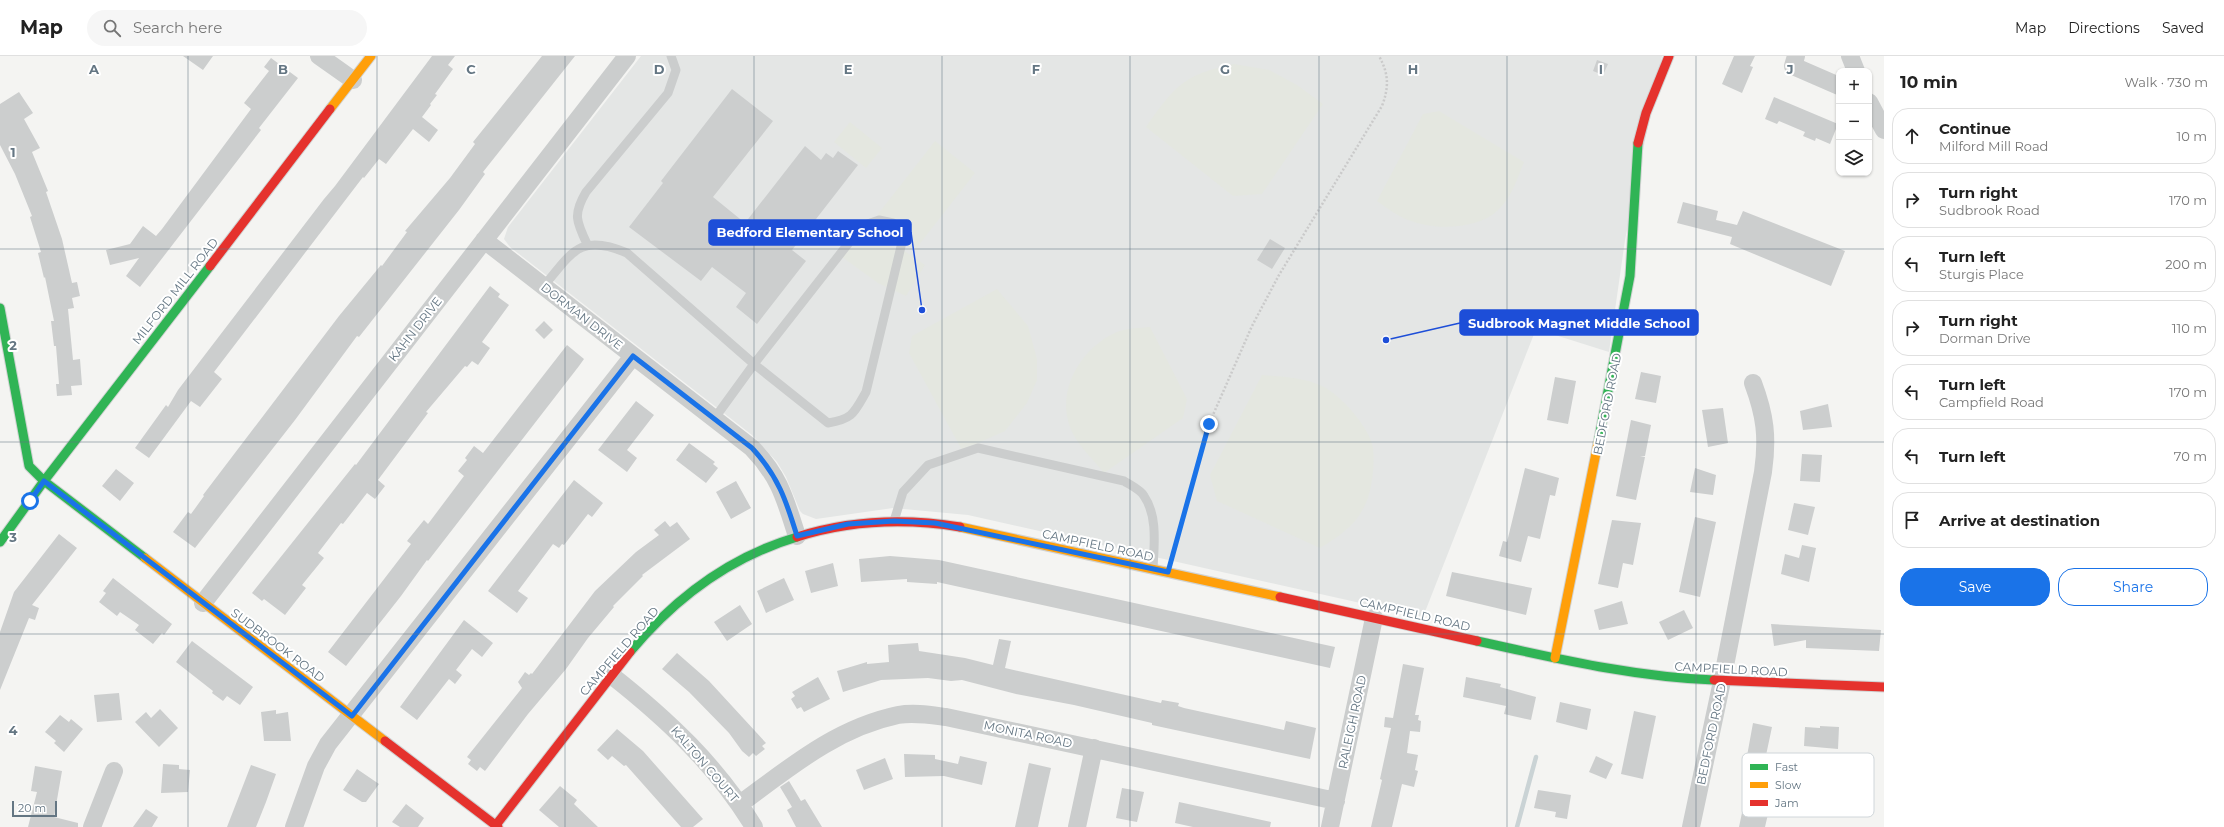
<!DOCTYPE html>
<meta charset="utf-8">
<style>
body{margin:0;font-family:Montserrat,sans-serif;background:#f6f6f6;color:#222}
.controls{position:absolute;right:12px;top:12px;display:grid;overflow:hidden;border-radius:8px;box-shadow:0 1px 3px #0004}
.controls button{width:36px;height:36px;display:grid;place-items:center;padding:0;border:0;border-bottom:1px solid #e0e0e0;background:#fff;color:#222;font:20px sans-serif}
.scale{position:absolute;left:12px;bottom:10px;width:45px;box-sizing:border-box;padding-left:4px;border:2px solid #647683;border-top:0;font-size:11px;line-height:14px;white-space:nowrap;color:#647683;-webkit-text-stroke:3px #fff;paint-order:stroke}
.stop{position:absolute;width:12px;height:12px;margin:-9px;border:3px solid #1a73e8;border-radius:50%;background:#fff}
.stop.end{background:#1a73e8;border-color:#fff;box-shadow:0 1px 4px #0008}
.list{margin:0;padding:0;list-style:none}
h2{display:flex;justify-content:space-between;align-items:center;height:52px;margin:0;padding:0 16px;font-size:17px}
h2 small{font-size:13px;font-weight:400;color:#767676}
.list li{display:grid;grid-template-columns:26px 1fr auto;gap:12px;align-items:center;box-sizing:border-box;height:56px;margin:0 8px 8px;padding:0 8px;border:1px solid #e0e0e0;border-radius:16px}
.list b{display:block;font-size:15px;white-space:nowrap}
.list p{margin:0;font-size:13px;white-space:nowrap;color:#767676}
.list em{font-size:13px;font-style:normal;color:#767676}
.actions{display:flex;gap:8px;padding:12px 16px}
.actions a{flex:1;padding:9px 0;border:1px solid #1a73e8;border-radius:16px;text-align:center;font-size:14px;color:#1a73e8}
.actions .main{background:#1a73e8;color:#fff}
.icon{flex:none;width:22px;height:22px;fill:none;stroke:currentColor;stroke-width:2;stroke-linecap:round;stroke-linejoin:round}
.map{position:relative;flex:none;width:1884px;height:771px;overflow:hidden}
header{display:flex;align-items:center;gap:24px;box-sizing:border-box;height:56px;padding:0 20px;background:#fff;border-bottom:1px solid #e0e0e0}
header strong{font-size:19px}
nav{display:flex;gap:22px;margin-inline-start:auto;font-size:14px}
.search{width:280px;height:36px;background:#f6f6f6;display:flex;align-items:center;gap:10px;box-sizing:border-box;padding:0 14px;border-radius:22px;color:#767676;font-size:15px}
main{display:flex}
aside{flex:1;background:#fff}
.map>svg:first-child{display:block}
</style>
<header>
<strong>Map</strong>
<div class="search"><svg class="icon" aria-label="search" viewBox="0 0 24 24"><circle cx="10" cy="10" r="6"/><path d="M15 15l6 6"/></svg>Search here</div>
<nav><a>Map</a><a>Directions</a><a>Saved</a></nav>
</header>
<main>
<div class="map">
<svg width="1884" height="771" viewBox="0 0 1884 771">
<rect width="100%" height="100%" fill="#f4f4f2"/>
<path fill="#e4e6e5" d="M641,0H1662L1625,184L1609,296L1536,273L1423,561L968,459L893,452L816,463L803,458L800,455L786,421L777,406L752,379L510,191L504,183L508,171Z"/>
<path fill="#e4e7e0" d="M1234,8L1269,14L1297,29L1323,48L1262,138L1233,140L1146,71C1176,29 1183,19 1234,8Z
M1439,55L1524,106C1517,123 1512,141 1498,154C1479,173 1438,174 1414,166C1400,162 1388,153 1377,145L1423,58Z
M850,66L882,92L866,112L834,86Z
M935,85L975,117L915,194L875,162Z
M863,175L877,184L886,186L897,194H903L925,209L906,240L878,227L842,201Z
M997,233L1028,270L1037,303V324L1027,347L1005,375L962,394L909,297L912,280Z
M1150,271L1187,343L1183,362L1104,417C1093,403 1076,388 1070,371C1056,333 1082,291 1117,276C1126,272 1140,272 1150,271Z
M1262,319C1283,321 1303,321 1322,330C1340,338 1370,372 1373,392C1375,408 1372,437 1364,451C1356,469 1337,482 1320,492L1217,445L1210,419Z"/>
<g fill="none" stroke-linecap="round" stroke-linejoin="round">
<path stroke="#cad3d5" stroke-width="4.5" d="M1517,771L1536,701"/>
</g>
<path fill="#cccece" d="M183,0H213L203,14Z
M432,0H455L448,9L453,13L435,38L437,39L430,48L431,49L422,61L438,74L429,86L413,73L386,108L379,103L364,122L363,121L214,316L222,323L200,351L191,345L149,402L135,392L166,349L168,351L178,334L324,143L335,130Z
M542,0H575L483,116L485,118L459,154L359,281L357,280L295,364L195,492L173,476L188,456L191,458L204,440L203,439L339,260L381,209L382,210L407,176L405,175L450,122L475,88L473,86Z
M1734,0H1755L1750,10L1753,11L1742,37L1722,28Z
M271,2L298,22L259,72L261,74L140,231L126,220L139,202L110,209L106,194L130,188L143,170L156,180L162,173L251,53L244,47L269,15L264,11Z
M1597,4L1608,8L1603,19L1593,15Z
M732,33L773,65L713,141L745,167L805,90L821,104L826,97L833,102L838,95L858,109L792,194L806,205L757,268L736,251L746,237L712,211L701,225L629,171L663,127L661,125Z
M19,36L33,57L24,63L40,92L32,96L48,135L46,136L62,183L72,227L77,226L80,240L72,242L74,252L68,253L73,304L80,303L82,329L71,330L72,339L57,340L56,328H59L56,290H54L51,265H54L45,221L44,222L38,197L41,196L30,161L32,160L15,118L0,89V48Z
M1774,41L1838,68L1830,88L1816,82L1815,85L1803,80L1805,76L1779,65L1777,68L1765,63Z
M1683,146L1718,155L1716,164L1737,169L1743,155L1845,195L1831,230L1730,188L1732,181L1677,167Z
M1270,183L1285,192L1272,213L1257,204Z
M490,230L500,238L498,241L509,249L482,286L490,292L478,309L472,305L467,311L465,310L426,356L428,357L378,424L385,430L375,443L367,437L343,468L341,467L318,497L324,502L302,529L306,532L285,559L264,543L262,545L252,537L327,443L355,408L356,409Z
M544,265L553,274L544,283L535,274Z
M567,289L584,303L579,310L428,505L427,504L401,540L346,610L328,596L411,488L407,485L424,464L428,468L464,420L458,415L467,404L465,402L474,390L483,397Z
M1641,316L1661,320L1656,347L1635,343Z
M1555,321L1576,325L1568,368L1547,364Z
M636,345L654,359L627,394L637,402L627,416L598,394Z
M1828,348L1832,371L1803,374L1800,355Z
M1723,352L1728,387L1708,391L1702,354Z
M1631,364L1651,369L1645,400H1640L1645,401L1636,444L1616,440Z
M689,387L715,406L713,408L718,412L706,427L676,404Z
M1802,398L1822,399L1820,426L1800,425Z
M1525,412L1559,422L1555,440L1550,439L1540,483L1528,480L1521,506L1499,500L1503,485L1507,486Z
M1695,412L1716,419L1713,439L1690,436Z
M116,413L134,427L120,445L102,430Z
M574,424L603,447L592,461L588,458L564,489L562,488L559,492L553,488L518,535L528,542L517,557L488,535Z
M736,425L751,452L731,463L716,436Z
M1794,447L1815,451L1808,479L1788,474Z
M1695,461L1716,466L1700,541L1679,536Z
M1612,464L1641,467L1633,509L1623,507L1618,532L1598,528Z
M665,465L670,471L677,466L690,483L642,519L643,520L613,550L614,551L588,582L566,613L528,658L485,715L480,711L477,715L468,708L471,704L467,701L522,632L518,626L525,616L529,619L531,617L532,618L595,535L636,496L659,479L654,474Z
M59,478L77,492L32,549L39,552L35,564L29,562L0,634V576L14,536Z
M1802,489L1816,492L1809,526L1781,518L1785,498L1799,502Z
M890,500L939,504L1335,591L1330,612L937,526V528L907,526V523L861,526L859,503Z
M833,507L838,530L811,537L805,515Z
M1452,516L1532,532L1526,559L1446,540Z
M113,522L172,568L164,579L162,577L153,588L135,574L139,569L120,556L117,560L99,546L106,537L103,535Z
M784,522L794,544L766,557L757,535Z
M1622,545L1628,568L1599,574L1594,554Z
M740,549L752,568L727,585L714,566Z
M1684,554L1693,572L1668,584L1659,566Z
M464,564L493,587L482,601L472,593L456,614L462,619L455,628L449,623L417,664L400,651Z
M1771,568L1881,574L1879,595L1806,592V584L1774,590Z
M999,583L1011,585L1005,612L1161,647L1162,644L1179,647L1178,650L1184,652L1284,674L1286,665L1316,672L1310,703L1152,669V667L1074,649L1016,638L962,624L951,625L928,622L881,624L843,636L837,615L867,606V608L889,606L888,589L918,587L919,595L965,602L993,609Z
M192,585L253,631L240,649L227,640L223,645L212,637L213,635L176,606Z
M677,597L709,625L766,687L762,690L765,693L756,700L753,697L749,701L742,695L729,677L689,636L662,613Z
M1403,608L1424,612L1415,659H1419L1418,664L1421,665L1420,676L1410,675L1407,697L1418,699L1415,714L1418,715L1414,731L1402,728L1392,771H1371L1382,724L1380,723L1391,672L1384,671L1385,661L1393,662Z
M818,621L830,643L804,656L801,651L797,653L791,643L795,640L792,636Z
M1466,621L1501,628L1500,631L1536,641L1531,664L1504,658L1506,650L1463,641Z
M119,637L122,664L97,666L94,639Z
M1560,646L1591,653L1587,674L1556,666Z
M160,653L178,672L159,691L135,666L146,656L151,662Z
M276,654V658L288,656L291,685H264L261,656Z
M1634,655L1656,660L1643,723L1621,718Z
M60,659L69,666L71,663L83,673L64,696L54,687L56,685L45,676Z
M1753,667L1772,671L1765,704L1747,700Z
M1820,670L1839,671L1838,693L1804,690L1805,671L1820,672Z
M617,673L643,695L703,763L693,771H681L626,709L624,710L612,700L608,704L597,694Z
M904,698L935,699V703L958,708L960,700L987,706L982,729L944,720L905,721Z
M1596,700L1613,708L1606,723L1589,716Z
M885,702L893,723L864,734L856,714Z
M1029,707L1051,712L1044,743L1038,771H1015Z
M163,708L179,709V713L190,714L188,736L161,737Z
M251,709L276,718L266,746L256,771H227Z
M35,710L62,715L54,761L78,767V771H28L37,736L31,735Z
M357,713L379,728L366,746H362L343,734Z
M789,725L801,745L805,743L822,771H796L787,754L792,751L780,731Z
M560,730L577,744L574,748L598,771H559L539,754Z
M1122,732L1144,736L1137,766L1116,762Z
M1538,734L1571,739L1567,763L1555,761L1556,756L1534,752Z
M1179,746L1271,766L1270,771H1193L1175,767Z
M406,748L424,762L418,771H400L392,766Z
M1743,752L1768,758L1765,771H1739Z
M146,753L158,761L152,771H133Z"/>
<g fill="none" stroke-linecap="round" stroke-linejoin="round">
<g stroke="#d0d2d2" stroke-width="11">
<path id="fast" d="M0,252L29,410L44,425L145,502
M1598,387L1630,220L1638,87
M0,486L44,425L210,210
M1477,585C1555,602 1633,621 1714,624
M630,596C674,543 730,501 797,481"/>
</g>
<g stroke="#d0d2d2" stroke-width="11">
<path id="slow" d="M330,53L371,0
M960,471L1280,541
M145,502L385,685
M1555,602L1598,387"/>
</g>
<g stroke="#d0d2d2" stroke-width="11">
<path id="jam" d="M1638,87L1646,57L1669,0
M210,210L330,53
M797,481C851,464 904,462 960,471
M1280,541L1477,585
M1714,624L1884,631
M385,685L498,771
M496,769L630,596"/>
</g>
<path stroke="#cacaca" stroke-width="2.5" stroke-dasharray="2 2" stroke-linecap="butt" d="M1173,500L1209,368L1252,270L1279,219L1382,50C1389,31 1389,18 1379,0"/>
<path stroke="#cbcdcd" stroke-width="9" d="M879,164L893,167L904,178L866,336C854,357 853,363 828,367L754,308L862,170Z
M587,188C576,165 573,158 586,136L668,37L676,14L671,0
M544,230C572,196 580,177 627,197L754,308L714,363
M894,465L903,436L928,409L978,392L1124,425C1130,429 1141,434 1144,440C1158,460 1154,490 1153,513"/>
<path stroke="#cbcdcd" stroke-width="18" d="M319,0L353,24
M1796,0L1793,10L1839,30
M1850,0L1856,15
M1869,46L1884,74
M484,184L752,392C780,421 785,443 797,480
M203,547L627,0
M611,619C667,663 717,710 754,771
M740,748C789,712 836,672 898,659C914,656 931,659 946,661L1336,745
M92,771L114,715
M294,771L316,710L328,688L633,300
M1077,771L1094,692
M1330,771L1374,562
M1691,771L1722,625L1763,416C1768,381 1765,359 1753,327"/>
<use href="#fast" stroke="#30b455" stroke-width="9"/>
<use href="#slow" stroke="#ff9f0a" stroke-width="9"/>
<use href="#jam" stroke="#e5322d" stroke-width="9"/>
</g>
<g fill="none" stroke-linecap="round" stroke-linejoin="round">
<path stroke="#1a73e8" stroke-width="5" d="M30,445L44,425L352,660L633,300L752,392C778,420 786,444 797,480L848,468L894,465L935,467L1168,516L1209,368"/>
</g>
<path fill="none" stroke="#647683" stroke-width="1" stroke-opacity="0.55" d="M188,0V771M377,0V771M565,0V771M754,0V771M942,0V771M1130,0V771M1319,0V771M1507,0V771M1696,0V771M0,193H1884M0,386H1884M0,578H1884"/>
<g text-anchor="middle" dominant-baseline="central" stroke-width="4" stroke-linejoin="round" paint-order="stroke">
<g font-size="12" fill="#647683" stroke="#fff">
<text transform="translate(175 235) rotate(-52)">MILFORD MILL ROAD</text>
<text transform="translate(582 260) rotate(38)">DORMAN DRIVE</text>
<text transform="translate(415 273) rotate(-52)">KAHN DRIVE</text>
<text transform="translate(1607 348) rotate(-79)">BEDFORD ROAD</text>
<text transform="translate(1098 489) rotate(12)">CAMPFIELD ROAD</text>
<text transform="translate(1415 558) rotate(13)">CAMPFIELD ROAD</text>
<text transform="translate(278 589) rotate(37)">SUDBROOK ROAD</text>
<text transform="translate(619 595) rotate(-49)">CAMPFIELD ROAD</text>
<text transform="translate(1731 613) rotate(3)">CAMPFIELD ROAD</text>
<text transform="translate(1352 666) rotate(-78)">RALEIGH ROAD</text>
<text transform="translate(1028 678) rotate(12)">MONITA ROAD</text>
<text transform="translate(1711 678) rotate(-78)">BEDFORD ROAD</text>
<text transform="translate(705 708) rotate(49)">KALTON COURT</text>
</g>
</g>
<rect x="1742" y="697" width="132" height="64" rx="6" fill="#fff" stroke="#d0d6da" stroke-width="1"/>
<rect x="1750" y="708" width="18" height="6" fill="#30b455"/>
<rect x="1750" y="726" width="18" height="6" fill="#ff9f0a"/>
<rect x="1750" y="744" width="18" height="6" fill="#e5322d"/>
<g font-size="11" fill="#647683">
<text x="1775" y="715">Fast</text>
<text x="1775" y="733">Slow</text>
<text x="1775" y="751">Jam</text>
</g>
<g font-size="13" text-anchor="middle" font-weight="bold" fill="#647683" stroke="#fff" stroke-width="4" stroke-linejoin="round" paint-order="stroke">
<text x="94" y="18">A</text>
<text x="283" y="18">B</text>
<text x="471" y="18">C</text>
<text x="659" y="18">D</text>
<text x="848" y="18">E</text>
<text x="1036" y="18">F</text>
<text x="1225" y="18">G</text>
<text x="1413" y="18">H</text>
<text x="1601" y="18">I</text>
<text x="1790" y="18">J</text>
<text x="13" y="101">1</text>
<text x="13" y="294">2</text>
<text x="13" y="486">3</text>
<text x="13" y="679">4</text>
</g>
<path fill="none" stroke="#1d4ed8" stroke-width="1.5" d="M922 254L911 176M1386 284L1460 267"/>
<g fill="#1d4ed8" stroke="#fff" stroke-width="1.5">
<circle cx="922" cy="254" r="4"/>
<circle cx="1386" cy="284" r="4"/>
</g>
<g fill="#1d4ed8" stroke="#1d4ed8" stroke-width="1.5">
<rect x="709" y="164" width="202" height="25" rx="4"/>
<rect x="1460" y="254" width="238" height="25" rx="4"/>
</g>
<g font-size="13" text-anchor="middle" font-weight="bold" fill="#fff">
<text x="810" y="181">Bedford Elementary School</text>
<text x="1579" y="272">Sudbrook Magnet Middle School</text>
</g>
</svg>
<div class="controls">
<button>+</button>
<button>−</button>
<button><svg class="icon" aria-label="layers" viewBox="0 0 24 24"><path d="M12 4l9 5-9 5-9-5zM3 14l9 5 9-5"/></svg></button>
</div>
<div class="scale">20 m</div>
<div class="stop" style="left:30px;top:445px"></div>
<div class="stop end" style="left:1209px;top:368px"></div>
</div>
<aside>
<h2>10 min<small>Walk · 730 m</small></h2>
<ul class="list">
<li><svg class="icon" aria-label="ahead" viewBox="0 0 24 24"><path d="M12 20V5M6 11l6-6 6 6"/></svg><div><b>Continue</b><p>Milford Mill Road</p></div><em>10 m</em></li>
<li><svg class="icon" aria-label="right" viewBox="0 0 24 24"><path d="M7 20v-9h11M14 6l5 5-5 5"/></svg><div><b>Turn right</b><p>Sudbrook Road</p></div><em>170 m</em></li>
<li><svg class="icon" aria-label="left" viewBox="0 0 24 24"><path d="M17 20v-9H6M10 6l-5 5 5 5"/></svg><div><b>Turn left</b><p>Sturgis Place</p></div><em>200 m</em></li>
<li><svg class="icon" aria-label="right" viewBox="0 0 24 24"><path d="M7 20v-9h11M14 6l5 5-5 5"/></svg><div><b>Turn right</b><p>Dorman Drive</p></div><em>110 m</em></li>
<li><svg class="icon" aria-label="left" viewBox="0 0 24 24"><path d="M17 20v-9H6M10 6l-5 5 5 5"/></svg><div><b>Turn left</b><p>Campfield Road</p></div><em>170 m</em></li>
<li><svg class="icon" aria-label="left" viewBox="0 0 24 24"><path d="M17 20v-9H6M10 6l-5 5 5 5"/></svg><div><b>Turn left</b></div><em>70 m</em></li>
<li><svg class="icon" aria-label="arrive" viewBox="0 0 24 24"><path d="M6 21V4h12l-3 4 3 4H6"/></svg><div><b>Arrive at destination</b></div></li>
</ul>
<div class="actions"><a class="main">Save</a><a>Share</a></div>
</aside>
</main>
